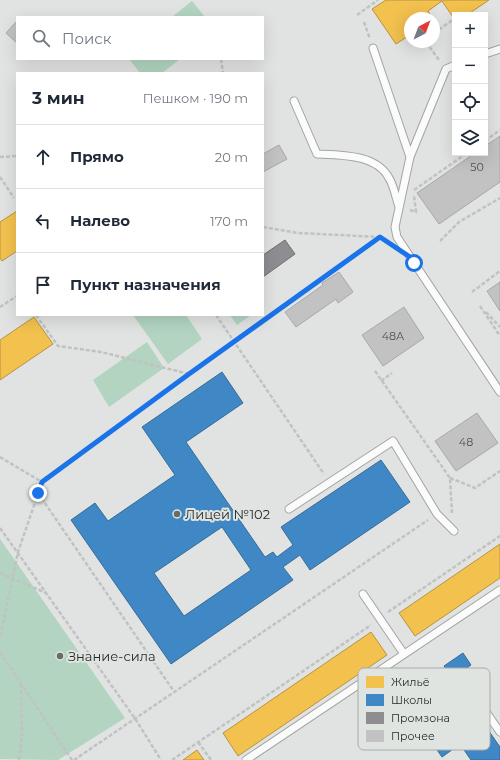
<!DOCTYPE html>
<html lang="ru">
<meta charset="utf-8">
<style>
body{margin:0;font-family:Montserrat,sans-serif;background:#f6f6f7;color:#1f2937}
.controls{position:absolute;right:12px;top:12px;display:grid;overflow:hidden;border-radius:0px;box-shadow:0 4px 16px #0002}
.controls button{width:36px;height:36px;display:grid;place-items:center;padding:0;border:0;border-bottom:1px solid #e0e1e3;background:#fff;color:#1f2937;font:20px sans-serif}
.compass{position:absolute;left:404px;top:12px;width:36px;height:36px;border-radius:50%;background:#fff;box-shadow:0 4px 16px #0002;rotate:41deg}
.stop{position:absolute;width:12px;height:12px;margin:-9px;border:3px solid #1a73e8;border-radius:50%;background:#fff}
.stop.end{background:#1a73e8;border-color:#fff;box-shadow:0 1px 4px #0008}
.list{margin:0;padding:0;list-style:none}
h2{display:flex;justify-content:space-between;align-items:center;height:52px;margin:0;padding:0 16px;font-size:17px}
h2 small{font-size:13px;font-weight:400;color:#747a83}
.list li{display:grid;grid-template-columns:26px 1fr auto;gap:12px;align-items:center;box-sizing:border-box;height:64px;padding:0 16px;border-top:1px solid #e0e1e3}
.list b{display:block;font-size:15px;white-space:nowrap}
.list em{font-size:13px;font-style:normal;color:#747a83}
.icon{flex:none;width:22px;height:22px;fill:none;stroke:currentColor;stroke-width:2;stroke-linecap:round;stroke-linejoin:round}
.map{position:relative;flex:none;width:500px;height:760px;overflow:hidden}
.search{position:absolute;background:#fff;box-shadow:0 4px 16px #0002;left:16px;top:16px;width:248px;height:44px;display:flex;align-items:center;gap:10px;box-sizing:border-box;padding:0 14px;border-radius:0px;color:#747a83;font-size:15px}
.panel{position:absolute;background:#fff;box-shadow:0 4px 16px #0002;left:16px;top:72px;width:248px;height:244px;border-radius:0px}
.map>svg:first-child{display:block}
</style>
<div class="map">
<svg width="500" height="760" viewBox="0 0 500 760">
<rect width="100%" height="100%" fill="#e0e3e1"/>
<path fill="#b2d4c1" d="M192,1L205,17H172Z
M129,59H180L162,73H140Z
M133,315H186L202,339L168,364Z
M230,315H251L237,325Z
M147,342L164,368L109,407L93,380Z
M0,539L125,718L58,760L0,759Z"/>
<path fill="#f2c14e" stroke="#b69443" d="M386,0H489L467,15H455V20L442,1L428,11L432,18H410V35L396,44L372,9Z
M17,211V251L2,261L0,258V222Z
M34,317L53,344L0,380V340Z
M500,544V578L415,636L399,613Z
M371,632L387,655L238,756L223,733Z
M197,750L204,760H183Z"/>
<path fill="#3f88c5" stroke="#386c96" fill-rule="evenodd" d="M222,372L243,403L186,442L265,557L273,552L277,557L293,545L281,527L381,460L410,502L310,570L300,555L283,567L293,580L171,664L71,520L95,503L108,521L175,475L142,427ZM222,527L251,570L184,616L154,573Z
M463,653L471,665L453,678L444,666Z
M470,704L500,747V760H471L460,744L442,757L426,734Z"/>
<path fill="#8d8d92" stroke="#6f7072" d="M285,240L295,254L263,277V255Z"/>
<path fill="#c2c2c2" stroke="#a7a8a7" d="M17,21V43L6,33Z
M500,136V182L439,224L417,193L475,153H485V146Z
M279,145L287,159L263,172V154Z
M339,272L353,292L338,303L336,299L296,327L285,312L323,285L322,283Z
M500,282V311L487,291Z
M404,307L424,338L383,366L362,335Z
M477,413L498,443L456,471L435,441Z"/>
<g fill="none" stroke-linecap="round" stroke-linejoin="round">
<g stroke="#a3a5a3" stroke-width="9">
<path id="lane" d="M373,48L410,157L395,227L397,237L500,392
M485,54L500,49
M294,101L317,154C340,155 376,154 389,178C394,186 396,198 399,207
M410,157L446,69L455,65
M289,509L393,441L437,514L454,531
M363,594L404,654
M477,699L500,732
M246,760L500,590"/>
</g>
<path stroke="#c1c2c2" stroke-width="2.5" stroke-dasharray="4 2" stroke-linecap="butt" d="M357,15L378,0
M364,22L370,39
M434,33L454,19
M426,42L439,60
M221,59L223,73
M485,141L500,130
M0,157L17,156
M0,177L14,198
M414,190L467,153
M410,210L416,212L414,196
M263,227L298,233L380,237L386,241
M440,241L459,222L500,198
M472,292L500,271
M480,306L500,336
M0,307L17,296
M486,312L500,327
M36,315L58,346L101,352L189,374
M216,315L324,474
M375,371L450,478L452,513
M381,381L392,373
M0,457L42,482L18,552L0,638
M450,478L475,488L500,471
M42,482L189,374L380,237
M38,493L175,693
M0,528L136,720L161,760
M0,573L46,593
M388,612L500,536
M0,652L72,760
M198,742L211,760
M19,760L22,736L21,684
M74,760L428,520
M172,760L371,625"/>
<use href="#lane" stroke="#fafbfa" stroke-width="7"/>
</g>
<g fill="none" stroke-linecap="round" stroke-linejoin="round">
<path stroke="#1a73e8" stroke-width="5" d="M38,493L42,482L189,374L380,237L410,257L414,263"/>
</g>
<g fill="#696b69" stroke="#dfe4e1" stroke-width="1.5">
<circle cx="177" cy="514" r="4"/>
<circle cx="60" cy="656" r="4"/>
</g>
<g text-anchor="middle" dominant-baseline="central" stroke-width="4" stroke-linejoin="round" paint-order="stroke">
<g font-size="11" fill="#4f514f">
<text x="477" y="167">50</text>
<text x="393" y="336">48А</text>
<text x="466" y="442">48</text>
</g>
<g font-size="13" fill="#292b29" stroke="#dfe4e1" text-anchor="start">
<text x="185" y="514">Лицей №102</text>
<text x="68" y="656">Знание-сила</text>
</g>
</g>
<rect x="358" y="668" width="132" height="82" rx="6" fill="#dfe4e1" stroke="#a8acaa" stroke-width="1"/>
<rect x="366" y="676" width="18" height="12" fill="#f2c14e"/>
<rect x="366" y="694" width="18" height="12" fill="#3f88c5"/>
<rect x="366" y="712" width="18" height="12" fill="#8d8d92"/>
<rect x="366" y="730" width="18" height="12" fill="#c2c2c2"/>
<g font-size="11" fill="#292b29">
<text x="391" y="686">Жильё</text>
<text x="391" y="704">Школы</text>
<text x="391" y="722">Промзона</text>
<text x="391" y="740">Прочее</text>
</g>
</svg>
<div class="controls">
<button>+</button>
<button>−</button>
<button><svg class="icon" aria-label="locate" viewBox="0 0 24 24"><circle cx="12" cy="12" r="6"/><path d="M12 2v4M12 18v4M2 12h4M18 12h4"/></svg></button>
<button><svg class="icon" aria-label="layers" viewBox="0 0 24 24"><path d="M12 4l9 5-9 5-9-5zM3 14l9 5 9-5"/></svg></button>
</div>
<svg class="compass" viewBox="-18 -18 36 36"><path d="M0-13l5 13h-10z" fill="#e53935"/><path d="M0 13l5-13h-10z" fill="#747a83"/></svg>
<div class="stop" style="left:414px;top:263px"></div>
<div class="stop end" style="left:38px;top:493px"></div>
<div class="search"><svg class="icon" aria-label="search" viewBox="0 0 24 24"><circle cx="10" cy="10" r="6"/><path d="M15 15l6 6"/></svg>Поиск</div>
<section class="panel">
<h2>3 мин<small>Пешком · 190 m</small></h2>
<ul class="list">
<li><svg class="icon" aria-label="ahead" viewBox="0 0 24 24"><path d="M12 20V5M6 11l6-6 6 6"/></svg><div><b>Прямо</b></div><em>20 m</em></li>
<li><svg class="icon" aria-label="left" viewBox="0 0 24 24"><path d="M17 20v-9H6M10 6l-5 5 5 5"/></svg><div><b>Налево</b></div><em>170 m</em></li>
<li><svg class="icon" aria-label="arrive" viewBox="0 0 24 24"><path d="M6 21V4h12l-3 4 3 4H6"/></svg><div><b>Пункт назначения</b></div></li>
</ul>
</section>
</div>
